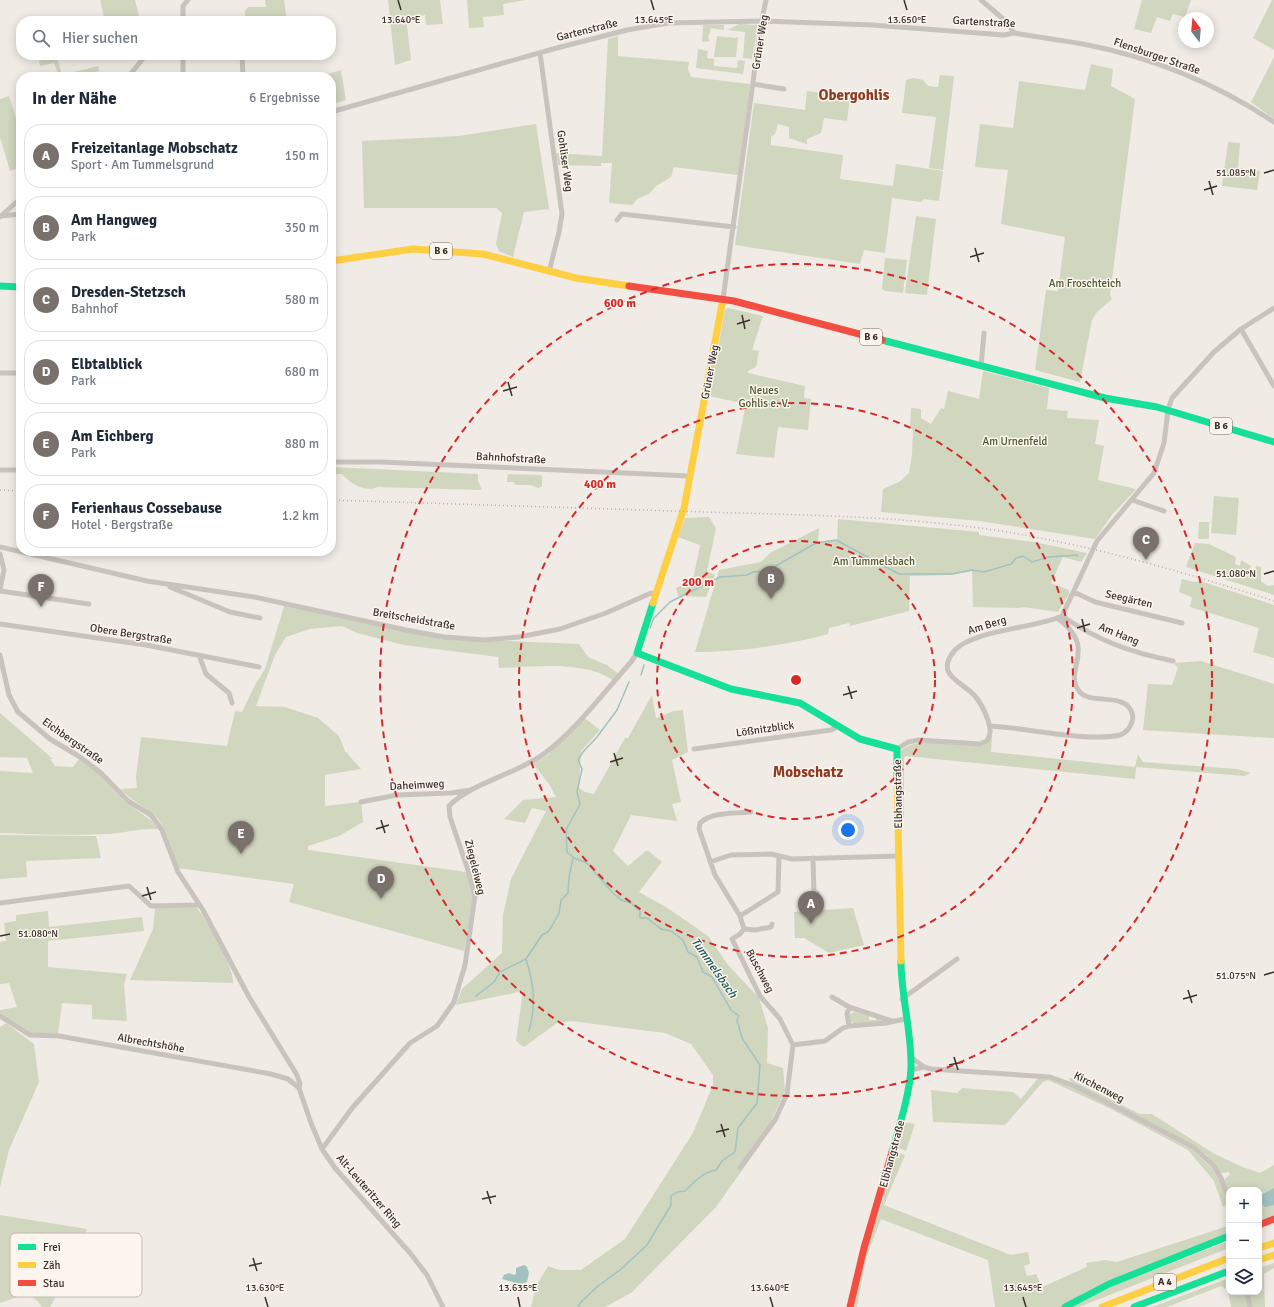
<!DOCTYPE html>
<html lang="de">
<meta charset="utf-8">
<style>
body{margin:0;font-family:Signika,sans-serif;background:#f6f6f7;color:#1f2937}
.controls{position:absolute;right:12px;bottom:12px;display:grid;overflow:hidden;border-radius:8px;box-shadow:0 2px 10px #0003}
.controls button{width:36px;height:36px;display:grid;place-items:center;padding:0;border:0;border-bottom:1px solid #e0e1e3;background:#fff;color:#1f2937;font:20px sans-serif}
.compass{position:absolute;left:1178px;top:12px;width:36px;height:36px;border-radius:50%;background:#fff;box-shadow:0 2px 10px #0003;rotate:344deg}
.you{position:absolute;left:848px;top:830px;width:14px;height:14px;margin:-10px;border:3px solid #fff;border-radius:50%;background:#1a73e8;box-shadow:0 0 0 6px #1a73e833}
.badge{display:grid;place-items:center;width:26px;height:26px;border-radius:50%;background:#7a716c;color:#fff;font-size:13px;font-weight:700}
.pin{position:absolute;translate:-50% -33px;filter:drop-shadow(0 1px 2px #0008)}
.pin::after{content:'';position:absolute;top:21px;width:14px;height:12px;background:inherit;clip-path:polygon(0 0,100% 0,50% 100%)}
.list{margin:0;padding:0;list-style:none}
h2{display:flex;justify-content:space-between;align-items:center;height:52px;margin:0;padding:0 16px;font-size:17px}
h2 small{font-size:13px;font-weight:400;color:#747a83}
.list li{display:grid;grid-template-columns:26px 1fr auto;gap:12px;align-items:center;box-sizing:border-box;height:64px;margin:0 8px 8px;padding:0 8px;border:1px solid #e0e1e3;border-radius:16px}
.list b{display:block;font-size:15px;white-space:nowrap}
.list p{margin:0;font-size:13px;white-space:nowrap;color:#747a83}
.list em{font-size:13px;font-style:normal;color:#747a83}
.icon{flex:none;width:22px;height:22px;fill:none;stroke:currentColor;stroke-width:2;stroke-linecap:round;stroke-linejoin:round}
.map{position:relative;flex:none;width:1274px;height:1307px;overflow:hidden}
.search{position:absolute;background:#fff;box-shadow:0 2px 10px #0003;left:16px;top:16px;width:320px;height:44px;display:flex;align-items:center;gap:10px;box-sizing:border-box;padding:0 14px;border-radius:16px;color:#747a83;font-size:15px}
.panel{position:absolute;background:#fff;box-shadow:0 2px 10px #0003;left:16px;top:72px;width:320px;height:484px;border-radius:16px}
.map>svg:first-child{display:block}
</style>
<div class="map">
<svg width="1274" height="1307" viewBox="0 0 1274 1307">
<rect width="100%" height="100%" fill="#f0ebe5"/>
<path fill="#d1d6bf" d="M100,0H135L140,21H105Z
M265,0H284L287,21H245V11L248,7H266Z
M388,0H440L443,24L426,25L425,15L406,18L411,60L395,65Z
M467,0H526L503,4L504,15L483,17L484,27L469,28Z
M1142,0H1191L1185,17L1173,14L1170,21L1157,17L1151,33L1134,29Z
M1272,0H1274V50L1253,38Z
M739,24L758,25L752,59L743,58L745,32L728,30Z
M703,25H724V30L711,28L708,39L709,38V41L702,42Z
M618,36V56L689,62L688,69L691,77L750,84L738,175L674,167L671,177L656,186L649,194L637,199L633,205L609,203L612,163H601V166L558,165L556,153L602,156L608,39Z
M717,36L735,38L738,37L736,57H714Z
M698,49L708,51L707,58L714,59V66L737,68L738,60L745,61L743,74L696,68Z
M57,57L62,75L98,66L99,71L77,77H59L54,63L40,66L39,61Z
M1274,57V119L1251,102Z
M1091,64L1113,69L1111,86L1135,99L1110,295L1112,299L1097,312L1092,320L1080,382L1035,370L1046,290L1058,291L1065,237L1001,224L1008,170L975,167L980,124L1013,128L1019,81L1085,90Z
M341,70L346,100L333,104L331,77H329L328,74Z
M940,75L954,76L943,170L929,168L936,117L902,113L906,80L913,78L923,80L928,86L938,87Z
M807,91L850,96L847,121L824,118L821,133L807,139V144L789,138V127L778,124L775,134L771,137V145L843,155L840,179L893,186L896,164L943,171L939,201L924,199L921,202L892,198L885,253L864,250L860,264L735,245L754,103L805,110Z
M9,96L21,134V167L10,171L0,137V99Z
M536,124L549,209L524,212L513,257L499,251L496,244L502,213L496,208H364L362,141L459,136Z
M1228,142L1240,143L1238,168L1260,171L1257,190L1222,186Z
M916,216L936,219L927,295L905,293Z
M885,258L907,260L903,293L885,291L882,289Z
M728,308L763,316L752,350L759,351L756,367L748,371V373L805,386L804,398L811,399L808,430L778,427L774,458L736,454L746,404L709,396L725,310Z
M983,371L1049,388L1047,409L1068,411L1067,418L1099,420L1095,444L1104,446L1098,480L1136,489L1112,515L1095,539L980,521L881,512L883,489L899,482L909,473L912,455L913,431L910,426L911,408L921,409V418L931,424L941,408L944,409L948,391L979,399Z
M331,467L478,474V481L482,490L378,487C365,493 349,483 342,474H331Z
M508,474L540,475L542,476V486L539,488L530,485H515L514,482H507Z
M1214,496L1239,498L1236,535L1211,533Z
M709,517L716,528L707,571L715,575L706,597L678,596L676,588L693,580L700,545L678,537L685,518Z
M838,519L979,532V535L1034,542L1087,553L1081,562L1063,557L1051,583L1069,590V594L1058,612L1024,607L1018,608L973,607L972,571L950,575L910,576L909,611L850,626L849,623L829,628L828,634C789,645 736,652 695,652L719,570L761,562L770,553L819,528L818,541H837Z
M1199,522H1209V539H1198Z
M1195,543L1209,544L1236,557L1235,564L1240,566L1241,560L1251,566L1250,575H1254L1256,566L1261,567V581L1268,586L1274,585V595L1186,567Z
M1182,579L1194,582L1200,581L1274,605V658L1253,652L1259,628L1190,607L1192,597L1179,592Z
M285,603L406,630L485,640L579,644L588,657L607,665L620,675L614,681C585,660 534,667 499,668L498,657L404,645L357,633L342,626L310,629L286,637L275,655L256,706L285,707L318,718L339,736L345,751L361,769L325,775V806L361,802L363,822L339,836L308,846V850L466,872L473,897L464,951L289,902L294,884L178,868C171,850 168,827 153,814C142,805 130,799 120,789L137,788L136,777L141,737L227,746L235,711L242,712L256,683L265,669Z
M1201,661L1274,684V738L1143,730L1148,684L1172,685L1178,668L1174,663Z
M652,695L656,718L674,711L683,710L688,752L672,760L681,802L672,804L677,821L631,815L613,851L628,866L647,850L662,862L639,892L666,907L708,936L728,965L759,998L768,1028L767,1063L783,1068L785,1091L760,1145L716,1207L631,1293L605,1307H531L536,1286L548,1266L559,1270H581L625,1239L693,1133L713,1085V1075L691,1044L665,1033L571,1021L557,1023L524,1047L516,1041L523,991L456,1005L462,989L502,953L503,915L511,879L546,811L532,808L525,823L504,819L523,800L556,797L549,784L533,764L548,755L583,717L600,730L581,751L579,788L585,792L594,794L625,738H628Z
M0,713L53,759H50L55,766L73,767L79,759L99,774L124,801L152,821L158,829C138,828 122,834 103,834C68,836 34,834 0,833V771L33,773L27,758L0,757Z
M992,737L991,752L1135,767L1138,754L1143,762L1237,769L1251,773L1244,776L1136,767L1135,779L906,756L904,758V818H901L900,752C912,735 961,746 981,746L986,744Z
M0,835L96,836L101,858L26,861L27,877L0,879Z
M155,908H197C207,920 235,969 233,983L130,980L153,929Z
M853,908L864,945L829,953L804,938H795L794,912Z
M48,911L49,927L142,917L144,931L48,941V967L127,974L124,984L127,1021L92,1019V1005L62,1003L58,1034H31L0,1014V1010L17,1007L9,983L0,984V942L6,941L4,923L16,921V915Z
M854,1012L871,1016L869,1017V1020H876V1017L886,1020L856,1024L850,1021L849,1015Z
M6,1023L34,1044L39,1082L9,1150L0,1187V1027Z
M1038,1078L1049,1079L1068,1085L1191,1149L1213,1169L1224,1188L1228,1204L1223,1207L1214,1181L1188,1150L1109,1108L1048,1080L1043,1082L1005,1125L933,1122L931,1090L957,1093L962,1088L1013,1092L1021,1099Z
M1069,1078H1074V1081L1140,1114H1152L1213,1153L1240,1166L1260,1173L1274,1165V1215L1259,1221V1190L1229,1191L1224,1180L1230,1174L1229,1172L1221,1173L1206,1155L1194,1146L1070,1081Z
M902,1122L915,1124L906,1151L896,1147Z
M898,1153L905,1155L884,1205L1011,1255L1028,1252L1030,1264L1024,1266L1027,1276L1036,1274L1042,1287L1087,1267L1086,1263L1105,1260L1117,1262L1228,1226L1229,1232L1062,1307H995L988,1260L881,1219L866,1258L857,1307H852L858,1290V1280L863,1258L883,1200V1194L894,1155Z
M0,1215L87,1229L66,1277L50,1307H42C30,1288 18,1298 0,1303Z
M1229,1241V1248L1079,1307H1072L1110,1287Z
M1274,1263V1268L1264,1274L1265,1307H1252L1249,1292H1259V1268Z
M1229,1278V1292H1245L1248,1307H1231L1228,1290L1221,1286L1167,1307H1152Z"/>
<path fill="#a1c2c1" d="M1274,1188V1205L1265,1207L1259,1201V1196Z
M524,1265L527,1267L529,1273L527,1282L516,1286L513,1282L502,1279L504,1275L509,1273L514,1275L516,1274V1268Z"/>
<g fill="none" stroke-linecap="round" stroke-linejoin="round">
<path stroke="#a1c2c1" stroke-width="1.5" d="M650,628L654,618L670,602L720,577L747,575L753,572L767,571L816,543L836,540L899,574H952L972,570L984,572L1011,564L1016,558L1023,556L1032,562L1048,557L1078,555
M641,675L644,665
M476,996L494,982L500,972L526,959
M529,1031C536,1007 534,983 526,959L542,935L548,932L552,926L559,913L561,900L568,893L569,877L573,858
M578,1307L581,1302L598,1286L620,1270L647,1245L671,1205V1196L677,1192L685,1191C694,1182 703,1172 716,1170L722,1161L735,1152L738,1128L757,1103L760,1065L742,1038L737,1020L739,1016L731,1010L712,977L703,972L697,957L688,952L683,940L671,931L661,929L647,918H640V911L631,903L621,900L612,892L587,863L574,858L567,852L566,830L580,804L577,792L582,769L578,760L583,752L597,737L617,710L629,682"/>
<path stroke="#c9c3be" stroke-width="5" d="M981,0L1007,22L1014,33
M175,21L183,19
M183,21V6L188,0
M540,53L562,214L559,232L549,272
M183,55V77
M242,55L243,77
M128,77L146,55
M753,84L784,89
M331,112L553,49L627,30L668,23L763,21L872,25L1004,35L1014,33C1037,37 1060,40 1083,44C1151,57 1217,84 1274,122
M1,216L21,214
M0,217L21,198
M617,220L622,214L734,227
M723,299L761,24L766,0
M1241,329L1274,386
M981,366L984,333
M0,373H21
M331,462H381L690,476
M0,470H21
M1132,500L1164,511
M0,547L147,581L254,597L406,630L444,637L485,640L519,637L560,629L606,613L651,593L655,594
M0,554L4,570L0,589
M170,587L230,612L260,618
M0,591L89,604
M1074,592L1095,602L1182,623
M1062,616C1099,641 1129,652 1173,661
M0,624L146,645L259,667
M0,655L9,695L18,712L50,739L80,757L101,773L128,801L151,815L162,830L178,872L203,910L249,997L297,1075L300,1084L299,1088L311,1123L322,1149L335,1168L410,1253L427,1275L443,1307
M199,655L206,674L229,693L232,703
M990,726C1025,728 1060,737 1096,737C1103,737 1113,737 1120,735C1128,732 1135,722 1132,713C1125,691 1090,706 1079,691C1062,669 1100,649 1057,618
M694,749L831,730L838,726
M897,749L908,742L919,740L980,744L987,741C992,733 990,728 988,720C985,712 981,703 975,696C963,682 933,675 955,650C973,630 1037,628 1062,616L1097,541L1154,473L1164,443L1168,410L1172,398L1214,352L1241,329L1274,308
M361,802L397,795L451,793L471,790
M751,812C736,813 711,812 700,823L699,829L715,875L740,916L744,929L755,930L771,927L772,924
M813,858L814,893H817
M710,862L731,855L771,854L792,859L899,856
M0,903L129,886L151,906L199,905
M740,916L778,892L779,856
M832,997L849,1007L892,1021
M902,999L957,959
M849,1007L847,1014L849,1026
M0,1016L30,1035L59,1036L271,1074L288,1079L299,1088
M793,1045L825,1041L843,1028L849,1026L886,1023L905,1019
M912,1058L924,1067L931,1069L1050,1077L1075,1086L1193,1147L1214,1166L1221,1178L1229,1199
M911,1070L924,1067
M322,1149L353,1107L410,1043L437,1026L454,1002L465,965L475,896L467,867L450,817L449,806C472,782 518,774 545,753C576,730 605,691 631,662L637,653
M740,1168L775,1120L787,1094L793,1045L780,1019L760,996L732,939L740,934L744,929
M1247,1292L1250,1307"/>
<path stroke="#16e098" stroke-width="7" d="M0,286L21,287
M882,340L1105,398L1157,407L1274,442
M653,603L637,653L731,689L800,703L860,739L897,749V777
M892,1152C899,1127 910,1093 911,1068C912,1032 901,997 901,961
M1065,1307L1109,1284L1229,1236
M1134,1307L1229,1271"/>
<path stroke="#ffcf43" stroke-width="7" d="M331,261L413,249L483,254L576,278L629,286
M653,603L684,508L723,299
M897,777L901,961
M1259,1248L1274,1243
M1259,1260L1274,1255
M1102,1307L1229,1258"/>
<path stroke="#f24e42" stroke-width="7" d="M629,286L734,301L882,340
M1259,1225L1274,1219
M850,1307L864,1248L892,1152"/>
<path stroke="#b1aca8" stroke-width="1.5" stroke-dasharray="1 3" stroke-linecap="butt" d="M0,490L21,491
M331,500C456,504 580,508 704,512C803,515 903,516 1001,531C1094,546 1184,572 1274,601"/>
</g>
<path fill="none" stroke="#3b302b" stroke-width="1.5" d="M398,0L401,10M651,0L654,10M904,0L907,10M1264,173L1274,170M1209,181L1213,195M1204,190L1217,186M975,248L979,262M970,257L984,253M742,315L745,329M737,324L750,320M508,382L512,396M503,391L517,387M1264,574L1274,571M1082,619L1085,632M1077,628L1090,624M848,686L852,699M843,695L857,691M614,753L618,766M610,762L623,758M381,820L385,833M376,829L389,825M147,887L151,900M142,896L156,892M0,936L10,934M1264,975L1274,972M1188,990L1192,1003M1183,999L1197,995M954,1057L958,1070M949,1065L963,1062M721,1124L725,1137M716,1132L729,1129M487,1191L491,1204M482,1199L496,1196M253,1258L257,1271M249,1266L262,1263M265,1297L268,1307M518,1297L520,1307M770,1297L773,1307M1023,1297L1026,1307"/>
<g fill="none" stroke="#d62828" stroke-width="2" stroke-dasharray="7 5">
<circle cx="796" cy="680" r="139"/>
<circle cx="796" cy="680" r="277"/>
<circle cx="796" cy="680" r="416"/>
</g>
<g text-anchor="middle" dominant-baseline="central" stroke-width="3" stroke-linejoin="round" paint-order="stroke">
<g fill="#fbf5ee" stroke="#756b66" stroke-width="1">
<rect x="430" y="243" width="22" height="16" rx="3"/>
<rect x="860" y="329" width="22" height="16" rx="3"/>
<rect x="1210" y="418" width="22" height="16" rx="3"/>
<rect x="1154" y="1274" width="22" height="16" rx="3"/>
</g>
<g font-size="10" font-weight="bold" fill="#3b302b">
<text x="441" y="251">B 6</text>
<text x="871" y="337">B 6</text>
<text x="1221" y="426">B 6</text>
<text x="1165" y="1282">A 4</text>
</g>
<g font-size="11" fill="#3b302b" stroke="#fbf5ee">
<text transform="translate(984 22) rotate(3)">Gartenstraße</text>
<text transform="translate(587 30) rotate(-14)">Gartenstraße</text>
<text transform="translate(760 42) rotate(-81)">Grüner Weg</text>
<text transform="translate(1157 56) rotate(19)">Flensburger Straße</text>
<text transform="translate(565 161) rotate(82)">Gohliser Weg</text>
<text transform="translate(710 372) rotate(-79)">Grüner Weg</text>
<text transform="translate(511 458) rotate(3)">Bahnhofstraße</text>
<text transform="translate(1129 599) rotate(13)">Seegärten</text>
<text transform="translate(414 619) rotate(10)">Breitscheidstraße</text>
<text transform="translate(987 625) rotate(-17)">Am Berg</text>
<text transform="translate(131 634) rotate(9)">Obere Bergstraße</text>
<text transform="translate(1119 634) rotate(22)">Am Hang</text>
<text transform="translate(765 729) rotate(-8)">Lößnitzblick</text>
<text transform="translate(73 741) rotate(35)">Eichbergstraße</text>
<text transform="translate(417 785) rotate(-3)">Daheimweg</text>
<text transform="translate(898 794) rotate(-91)">Elbhangstraße</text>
<text transform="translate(475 867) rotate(76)">Ziegeleiweg</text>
<text transform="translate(760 971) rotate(62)">Buschweg</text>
<text transform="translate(151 1043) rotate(10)">Albrechtshöhe</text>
<text transform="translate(1099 1087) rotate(27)">Kirchenweg</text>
<text transform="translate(892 1154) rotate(-75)">Elbhangstraße</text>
<text transform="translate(369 1191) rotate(49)">Alt-Leuteritzer Ring</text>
</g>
<g font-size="11" fill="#4a5a2e" stroke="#fbf5ee">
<text x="1085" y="283">Am Froschteich</text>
<text x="764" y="390">Neues<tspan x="764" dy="13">Gohlis e. V.</tspan></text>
<text x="1015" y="441">Am Urnenfeld</text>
<text x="874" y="561">Am Tummelsbach</text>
</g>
<g font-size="12" font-style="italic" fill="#1f5a5e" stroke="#fbf5ee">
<text transform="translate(714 968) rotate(55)">Tummelsbach</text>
</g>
<g font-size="15" font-weight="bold" fill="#8c3b22" stroke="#fbf5ee">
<text x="854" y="95">Obergohlis</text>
<text x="808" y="772">Mobschatz</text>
</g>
</g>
<rect x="10" y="1233" width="132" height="64" rx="6" fill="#fbf5ee" stroke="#c1bab4" stroke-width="1"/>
<rect x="18" y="1244" width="18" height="6" fill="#16e098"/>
<rect x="18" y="1262" width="18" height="6" fill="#ffcf43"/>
<rect x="18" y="1280" width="18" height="6" fill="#f24e42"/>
<g font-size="11" fill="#3b302b">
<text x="43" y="1251">Frei</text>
<text x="43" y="1269">Zäh</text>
<text x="43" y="1287">Stau</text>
</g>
<g font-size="10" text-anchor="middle" fill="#3b302b" stroke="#fbf5ee" stroke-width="3" stroke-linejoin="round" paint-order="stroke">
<text x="401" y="23">13.640°E</text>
<text x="654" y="23">13.645°E</text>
<text x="907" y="23">13.650°E</text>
<text x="1236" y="176">51.085°N</text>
<text x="1236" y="577">51.080°N</text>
<text x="38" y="937">51.080°N</text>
<text x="1236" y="979">51.075°N</text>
<text x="265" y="1291">13.630°E</text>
<text x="518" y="1291">13.635°E</text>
<text x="770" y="1291">13.640°E</text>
<text x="1023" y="1291">13.645°E</text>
</g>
<circle cx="796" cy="680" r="6" fill="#d62828" stroke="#fbf5ee" stroke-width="2"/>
<g font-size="12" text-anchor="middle" font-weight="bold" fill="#d62828" stroke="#fbf5ee" stroke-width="3" stroke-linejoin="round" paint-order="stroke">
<text x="620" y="307">600 m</text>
<text x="600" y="488">400 m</text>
<text x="698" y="586">200 m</text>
</g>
</svg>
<div class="controls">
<button>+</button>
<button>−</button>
<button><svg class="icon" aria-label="layers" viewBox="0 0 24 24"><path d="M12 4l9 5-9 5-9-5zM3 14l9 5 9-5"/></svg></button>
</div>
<svg class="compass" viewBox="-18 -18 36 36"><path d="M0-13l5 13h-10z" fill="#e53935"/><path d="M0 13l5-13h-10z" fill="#747a83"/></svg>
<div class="you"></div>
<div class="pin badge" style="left:811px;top:924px">A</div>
<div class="pin badge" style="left:771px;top:599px">B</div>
<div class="pin badge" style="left:1146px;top:560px">C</div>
<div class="pin badge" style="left:381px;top:899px">D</div>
<div class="pin badge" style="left:241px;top:854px">E</div>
<div class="pin badge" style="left:41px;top:607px">F</div>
<div class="search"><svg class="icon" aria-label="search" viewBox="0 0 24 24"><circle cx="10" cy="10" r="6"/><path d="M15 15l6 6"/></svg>Hier suchen</div>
<section class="panel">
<h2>In der Nähe<small>6 Ergebnisse</small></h2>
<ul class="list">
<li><span class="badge">A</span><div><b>Freizeitanlage Mobschatz</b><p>Sport · Am Tummelsgrund</p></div><em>150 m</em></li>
<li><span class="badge">B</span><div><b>Am Hangweg</b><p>Park</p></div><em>350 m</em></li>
<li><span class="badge">C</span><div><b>Dresden-Stetzsch</b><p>Bahnhof</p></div><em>580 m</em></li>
<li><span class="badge">D</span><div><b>Elbtalblick</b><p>Park</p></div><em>680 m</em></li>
<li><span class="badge">E</span><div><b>Am Eichberg</b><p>Park</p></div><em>880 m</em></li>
<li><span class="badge">F</span><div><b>Ferienhaus Cossebause</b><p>Hotel · Bergstraße</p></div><em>1.2 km</em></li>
</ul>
</section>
</div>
